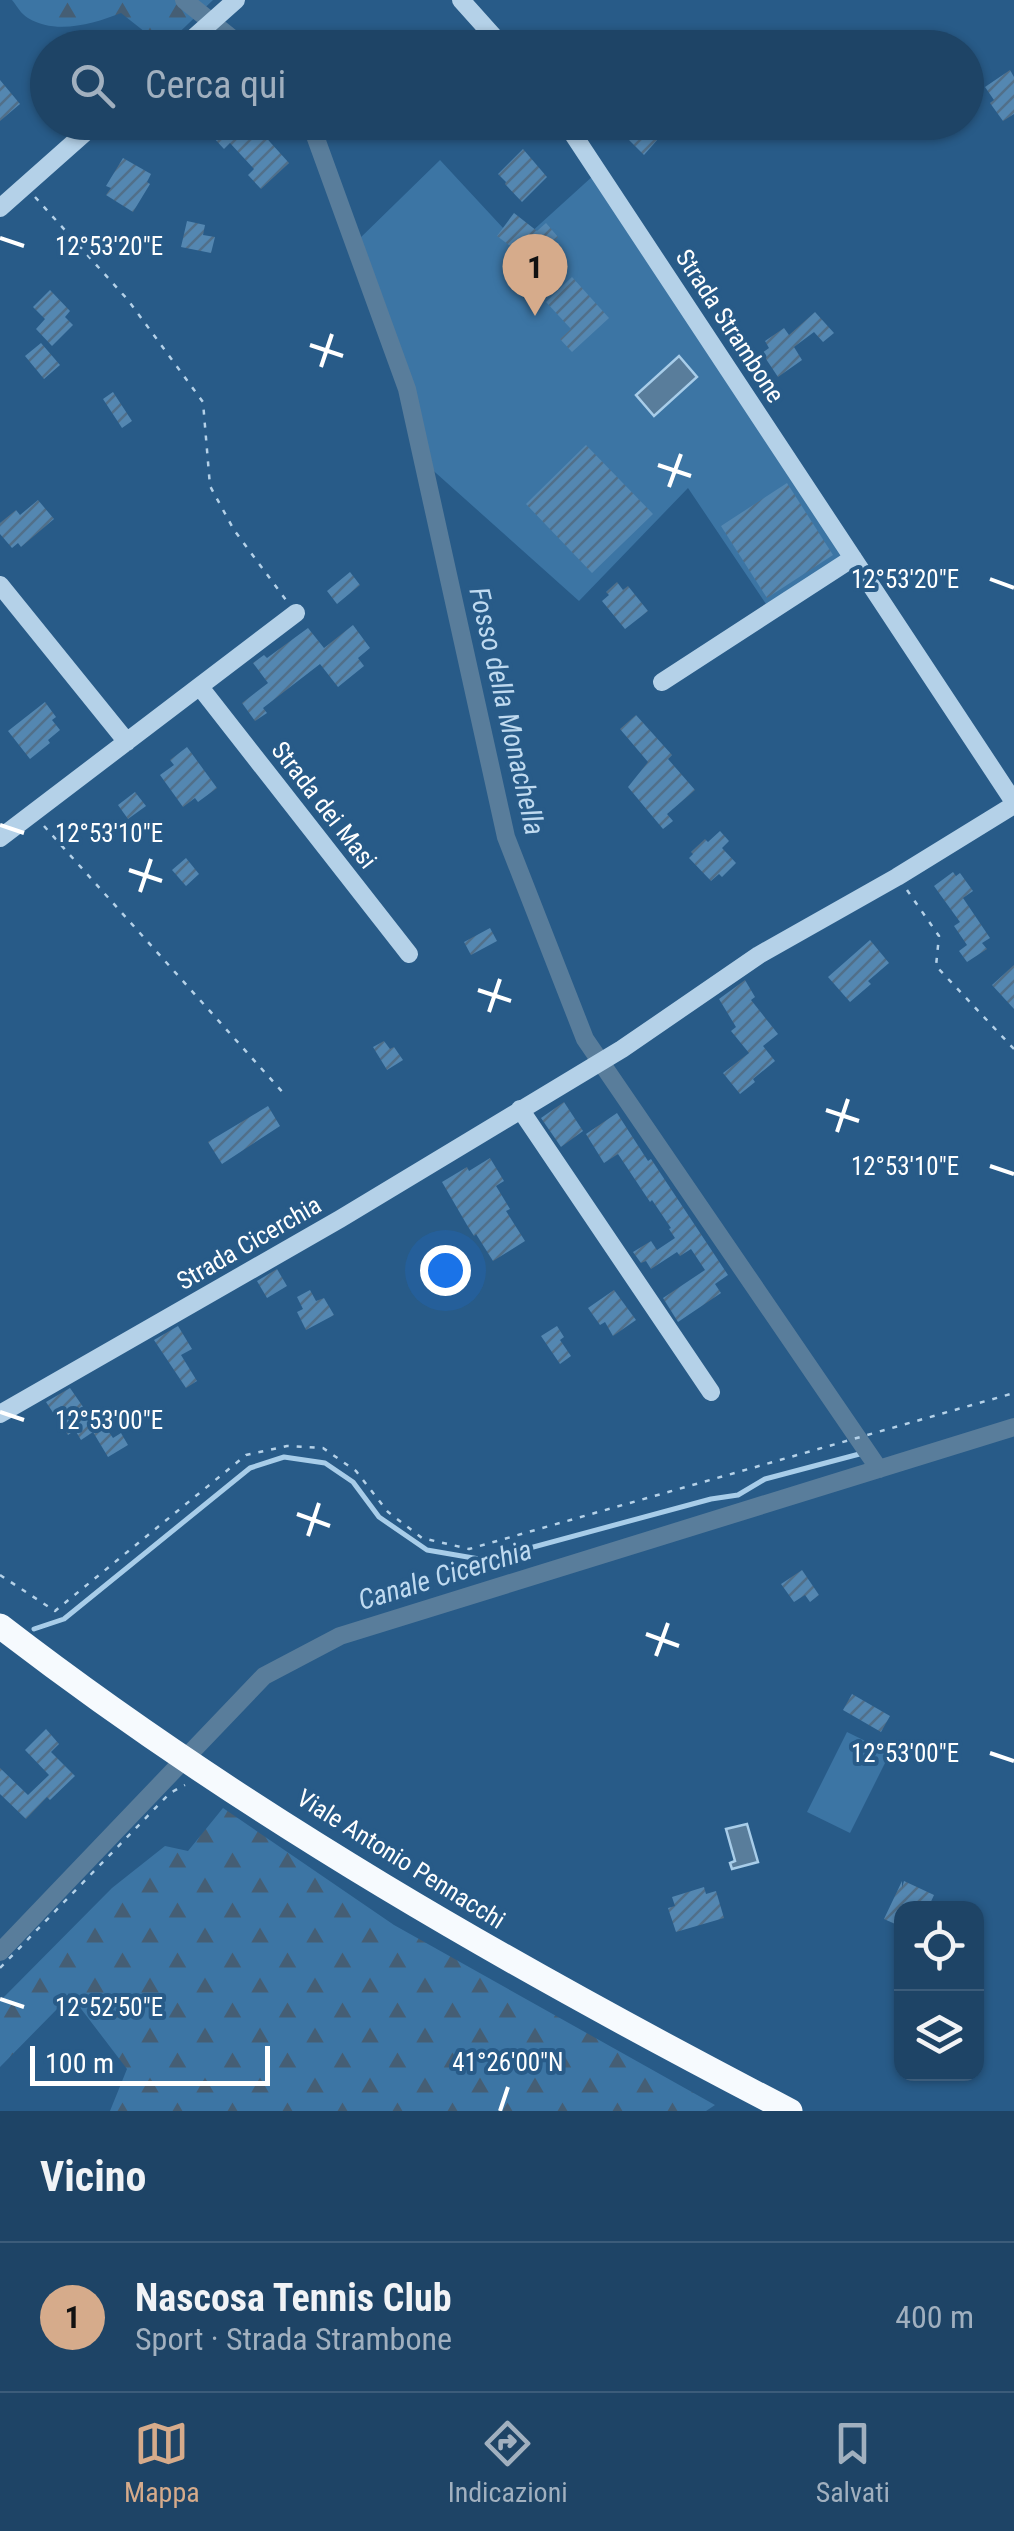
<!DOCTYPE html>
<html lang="it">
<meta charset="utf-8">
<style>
body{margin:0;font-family:"Roboto Condensed",sans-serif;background:#264b6c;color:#f1f3f6}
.controls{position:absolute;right:30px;bottom:30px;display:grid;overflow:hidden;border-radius:20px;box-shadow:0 2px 8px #0004}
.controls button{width:90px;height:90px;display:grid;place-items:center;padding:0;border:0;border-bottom:2px solid #3c5c7a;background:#1e4466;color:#f1f3f6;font:50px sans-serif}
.scale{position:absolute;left:30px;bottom:25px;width:240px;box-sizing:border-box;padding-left:10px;border:5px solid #fff;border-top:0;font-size:28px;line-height:35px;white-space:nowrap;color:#fff;-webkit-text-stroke:8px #285b88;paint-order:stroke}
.you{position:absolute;left:445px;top:1270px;width:35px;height:35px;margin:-25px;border:8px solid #fff;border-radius:50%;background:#1a73e8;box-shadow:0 0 0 15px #1a73e833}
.badge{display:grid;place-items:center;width:65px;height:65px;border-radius:50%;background:#d6ab8b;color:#111;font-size:32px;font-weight:700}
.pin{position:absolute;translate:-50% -82px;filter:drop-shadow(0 2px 5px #0008)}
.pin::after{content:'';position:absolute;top:52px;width:35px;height:30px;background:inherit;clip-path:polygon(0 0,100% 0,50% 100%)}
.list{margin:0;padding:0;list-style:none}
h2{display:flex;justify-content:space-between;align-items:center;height:130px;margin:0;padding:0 40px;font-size:42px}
h2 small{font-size:32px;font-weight:400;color:#a1b0bf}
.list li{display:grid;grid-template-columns:65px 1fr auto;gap:30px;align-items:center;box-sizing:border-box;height:150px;padding:0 40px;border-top:2px solid #3c5c7a}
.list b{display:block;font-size:38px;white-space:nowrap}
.list p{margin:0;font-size:32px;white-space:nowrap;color:#a1b0bf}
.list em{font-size:32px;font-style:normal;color:#a1b0bf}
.icon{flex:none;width:55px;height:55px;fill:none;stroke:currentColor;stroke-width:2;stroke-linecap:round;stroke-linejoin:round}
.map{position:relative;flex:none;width:1014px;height:2111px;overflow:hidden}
.search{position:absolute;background:#1e4466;box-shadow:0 2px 8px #0004;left:30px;right:30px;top:30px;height:110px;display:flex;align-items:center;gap:25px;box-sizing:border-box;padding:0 35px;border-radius:55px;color:#a1b0bf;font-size:38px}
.sheet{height:280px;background:#1e4466}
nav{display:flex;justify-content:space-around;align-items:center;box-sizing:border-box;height:140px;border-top:2px solid #3c5c7a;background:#1e4466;font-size:28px;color:#a1b0bf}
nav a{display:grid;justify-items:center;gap:5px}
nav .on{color:#d6ab8b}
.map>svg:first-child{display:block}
</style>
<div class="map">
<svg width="1014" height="2111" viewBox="0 0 1014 2111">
<defs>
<pattern id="forest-firs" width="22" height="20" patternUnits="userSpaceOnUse" patternTransform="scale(2.5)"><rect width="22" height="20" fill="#3c75a4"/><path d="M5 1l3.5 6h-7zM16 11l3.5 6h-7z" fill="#455e74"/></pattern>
<pattern id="building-hatch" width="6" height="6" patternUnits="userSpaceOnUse" patternTransform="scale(2.5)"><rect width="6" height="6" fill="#5487b1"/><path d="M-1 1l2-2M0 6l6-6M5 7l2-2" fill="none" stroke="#516f89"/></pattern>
</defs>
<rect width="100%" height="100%" fill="#285b88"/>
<path fill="#3c75a4" d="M440,160L518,244L594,175L843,555L766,604L688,488L579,601L427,465L410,387L356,242Z
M847,1732L890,1753L850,1833L807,1812Z"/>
<path fill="url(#forest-firs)" d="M12,0H213L164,47L121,13C93,24 56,35 28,18C21,14 17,6 12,0Z
M223,1808L394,1925L715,2105L706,2111H110L127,2069L69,1993L61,2005L0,2067V2001L112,1888L165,1846L188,1851Z"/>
<path fill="#597d9b" stroke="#a8cde9" stroke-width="2.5" d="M679,356L697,377L654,416L636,395Z
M747,1824L758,1862L732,1869L730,1863L735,1861L726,1829Z"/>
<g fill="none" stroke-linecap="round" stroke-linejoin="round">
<path stroke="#a8cde9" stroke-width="5" d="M34,1629L64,1619L250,1468L284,1457L325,1463L353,1482L379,1517L427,1550L485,1560L711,1499L738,1495L765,1479L867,1452"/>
<path stroke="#597d9b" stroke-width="18" d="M184,0L244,48
M310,122L407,389L506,837L585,1039L879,1469
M0,1952L264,1676L340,1636L1014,1427"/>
</g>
<path fill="url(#building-hatch)" d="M1010,70L1014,77V114L1003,121L990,103L994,100L985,87Z
M0,80L20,104L0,121Z
M227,122H252L289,163L261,189L248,175L254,169L230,143L224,149L212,136Z
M634,122H656L665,131L644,155L623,134Z
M523,149L547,177L522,202L505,184L506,182L498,174Z
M123,158L151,174L147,182L150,184L133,212L106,195L111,188L106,186Z
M514,213L537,231L546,223L558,237L527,263L517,251L497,236Z
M187,221L205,225L203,235L215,237L211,253L181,247Z
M572,277L609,318L572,352L560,339L571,329L546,302Z
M50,290L70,311L65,317L73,325L52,346L36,329L45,319L33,307Z
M815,312L834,333L823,342L814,332L794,347L802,360L778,377L762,353L769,348L765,341L784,328L789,335Z
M41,343L60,365L44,379L25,356Z
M113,392L132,421L122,428L103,399Z
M586,445L653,514L592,573L526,504Z
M787,483L833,555L767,598L721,526Z
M38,500L54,519L21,547L18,543L12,548L0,534V523L16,510L20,515Z
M350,572L360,585L337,604L327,591Z
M617,582L623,590L628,586L648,611L625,629L602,601L609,595L606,592Z
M353,625L370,648L358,658L364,666L338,687L320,664L263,708L267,713L255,721L242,703L268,683L253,663L264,655L267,658L308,628L324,648Z
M45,702L56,717L52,720L60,730L48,740L50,743L30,759L8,731Z
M636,715L672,755L668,759L695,790L667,814L673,821L663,829L628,787L648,762L620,729Z
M187,747L217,788L198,802L195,798L183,807L160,775L174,765L170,760Z
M135,792L146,806L128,819L118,805Z
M720,831L729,841L722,848L736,863L722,877L719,874L711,881L689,858L693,854L691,852L705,839L708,842Z
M186,858L199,874L186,886L172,870Z
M953,872L956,876L960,873L973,891L963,898L990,938L982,943L987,949L967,962L959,951L967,945L954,926L960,922L934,886Z
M490,928L497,941L471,955L464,942Z
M870,940L889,963L868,981L871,984L850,1002L828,977Z
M1014,965V1009L992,985Z
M745,980L755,997L751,1000L778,1034L763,1046L775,1061L753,1079L755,1082L740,1094L723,1073L749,1053L731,1031L736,1027L719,999Z
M384,1041L390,1049L394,1047L403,1060L387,1070L373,1047Z
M564,1102L583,1131L561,1147L541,1118Z
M268,1106L280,1126L222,1164L208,1142Z
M617,1113L648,1161L651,1159L728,1275L715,1284L721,1293L678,1322L663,1298L705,1270L691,1249L680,1256L677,1252L651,1269L646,1261L641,1263L633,1252L651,1241L657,1250L675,1238L669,1229L671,1228L652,1200L650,1202L618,1154L604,1163L586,1134Z
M490,1158L504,1181L496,1186L510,1209L506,1211L525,1241L493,1261L476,1234L474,1236L467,1225L442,1182L467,1167L469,1171Z
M277,1269L287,1286L267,1298L257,1281Z
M310,1290L316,1301L324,1298L334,1315L306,1330L297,1312L303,1309L297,1297Z
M614,1290L636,1320L613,1336L605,1322L600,1325L588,1308Z
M178,1326L192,1349L181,1355L197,1381L186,1388L154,1340Z
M557,1326L564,1337L560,1340L571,1356L560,1364L541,1336Z
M70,1388L88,1414L94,1410L113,1438L121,1433L128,1445L108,1457L93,1432L81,1440L75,1430L68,1435L46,1402Z
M802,1570L819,1595L810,1602L805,1595L794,1602L781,1584Z
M852,1694L890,1716L881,1732L843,1710Z
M46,1729L59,1744L51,1752L75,1776L50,1800L47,1797L26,1819L0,1794V1768L28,1795L49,1775L25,1750Z
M902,1881V1888L904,1881L934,1895L928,1908H902V1927L884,1919Z
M704,1887L706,1894L716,1891L724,1918L676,1932L668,1908L675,1906L672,1897Z"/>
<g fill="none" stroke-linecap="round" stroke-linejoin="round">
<path stroke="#b4d1e8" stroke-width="2.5" stroke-dasharray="5 8" stroke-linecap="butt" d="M35,197L128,300L203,402L210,486L234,530L286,600
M44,826L286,1096
M907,890L939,936L936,966L1014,1049
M0,1575L55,1611L246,1455L287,1446L323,1448L356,1471L388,1512L422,1538L469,1549L1014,1393
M0,1968L170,1793L185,1785"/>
<path stroke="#b4d1e8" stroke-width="18" d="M461,0L504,48
M182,48L236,0
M565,122L1014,802
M0,208L97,122
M0,585L127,742
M662,682L853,558
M200,687L409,954
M0,838L296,613
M520,1109L711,1392
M0,1414L340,1219L622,1049L759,955L897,877L1014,805"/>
<path stroke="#f6fafe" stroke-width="25" d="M0,1626C245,1815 516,1969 790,2111"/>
</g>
<path fill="none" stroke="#fff" stroke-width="4" d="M0,238L24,246M310,345L343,356M321,367L332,334M658,465L691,476M669,487L681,454M990,579L1014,588M0,825L24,833M129,870L162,881M140,892L151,859M478,990L511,1001M489,1012L500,979M826,1110L859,1121M837,1132L848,1099M990,1166L1014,1174M0,1412L24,1420M297,1514L330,1526M308,1536L319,1503M646,1634L679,1646M656,1656L668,1623M990,1753L1014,1761M0,1999L24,2007M500,2111L508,2087"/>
<g text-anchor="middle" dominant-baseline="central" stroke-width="8" stroke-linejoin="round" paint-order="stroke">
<g font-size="25" fill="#fff" stroke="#285b88">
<text transform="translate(730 326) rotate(57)">Strada Strambone</text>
<text transform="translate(324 805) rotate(52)">Strada dei Masi</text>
<text transform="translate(249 1243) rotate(-30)">Strada Cicerchia</text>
<text transform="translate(401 1859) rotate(32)">Viale Antonio Pennacchi</text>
</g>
<g font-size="28" font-style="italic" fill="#bfdaf0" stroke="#285b88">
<text transform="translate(507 711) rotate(77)">Fosso della Monachella</text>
<text transform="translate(445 1575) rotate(-17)">Canale Cicerchia</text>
</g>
</g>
<g font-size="25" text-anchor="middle" fill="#fff" stroke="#285b88" stroke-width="8" stroke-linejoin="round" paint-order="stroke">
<text x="109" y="255">12°53'20"E</text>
<text x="905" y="588">12°53'20"E</text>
<text x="109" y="842">12°53'10"E</text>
<text x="905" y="1175">12°53'10"E</text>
<text x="109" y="1429">12°53'00"E</text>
<text x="905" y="1762">12°53'00"E</text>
<text x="109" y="2016">12°52'50"E</text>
<text x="508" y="2071">41°26'00"N</text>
</g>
</svg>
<div class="controls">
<button><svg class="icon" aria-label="locate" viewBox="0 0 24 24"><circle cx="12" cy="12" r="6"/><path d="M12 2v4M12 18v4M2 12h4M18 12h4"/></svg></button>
<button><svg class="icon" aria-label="layers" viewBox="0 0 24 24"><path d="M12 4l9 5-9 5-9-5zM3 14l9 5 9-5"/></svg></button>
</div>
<div class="scale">100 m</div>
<div class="you"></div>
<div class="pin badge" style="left:535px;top:316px">1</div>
<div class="search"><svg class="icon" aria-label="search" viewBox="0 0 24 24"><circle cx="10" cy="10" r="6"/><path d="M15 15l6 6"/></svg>Cerca qui</div>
</div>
<section class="sheet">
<h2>Vicino<small></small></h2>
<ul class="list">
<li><span class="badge">1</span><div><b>Nascosa Tennis Club</b><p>Sport · Strada Strambone</p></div><em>400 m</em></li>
</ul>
</section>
<nav>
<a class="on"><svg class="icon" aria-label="map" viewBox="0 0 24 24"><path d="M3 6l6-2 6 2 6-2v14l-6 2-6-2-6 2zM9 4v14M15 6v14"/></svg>Mappa</a>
<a><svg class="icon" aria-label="directions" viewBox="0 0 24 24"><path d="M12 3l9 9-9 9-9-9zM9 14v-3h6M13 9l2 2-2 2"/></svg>Indicazioni</a>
<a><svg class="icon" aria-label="saved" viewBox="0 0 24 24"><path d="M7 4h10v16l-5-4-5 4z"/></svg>Salvati</a>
</nav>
